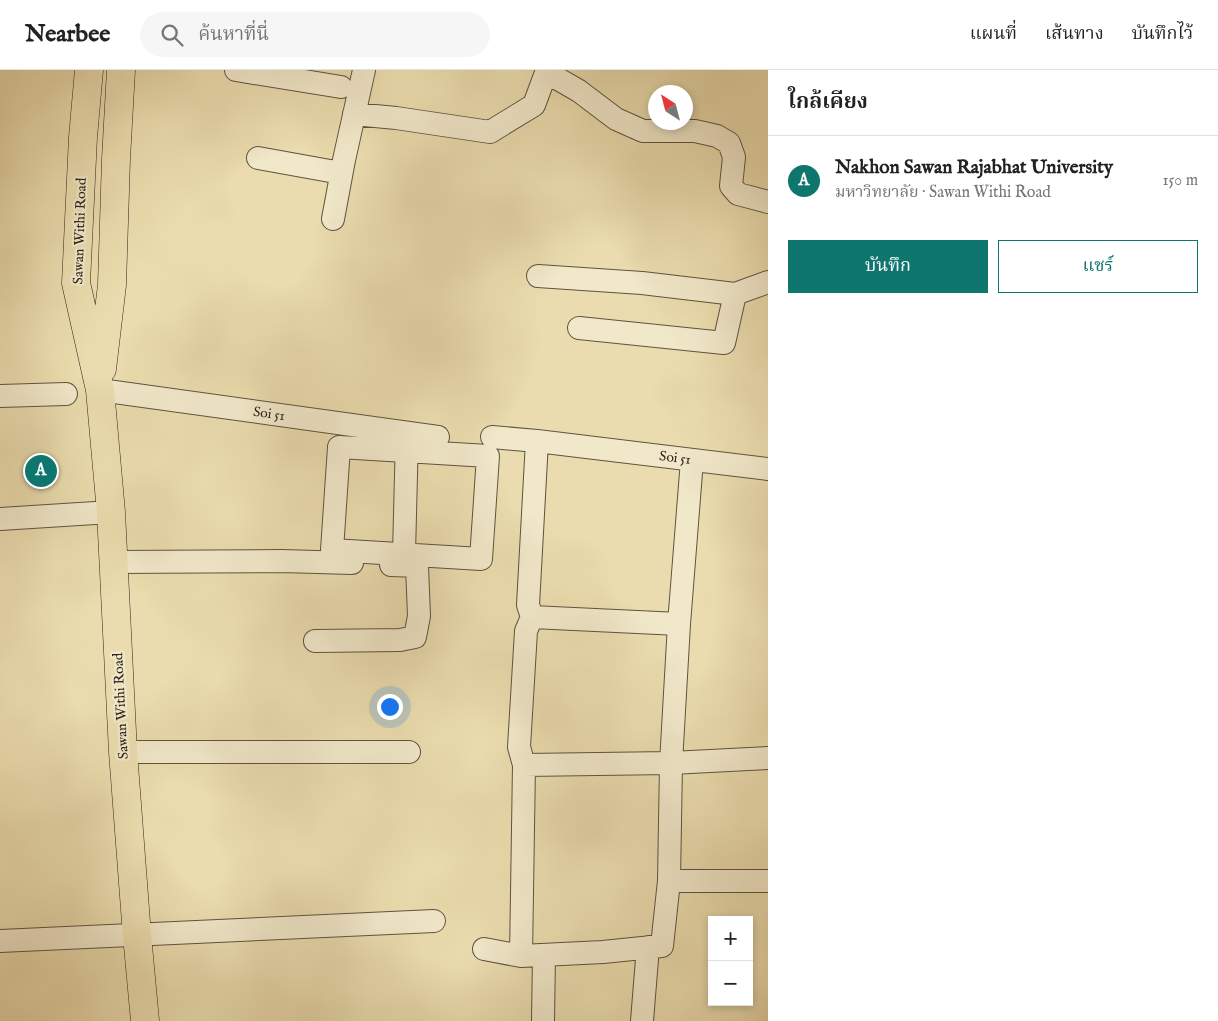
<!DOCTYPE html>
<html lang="th">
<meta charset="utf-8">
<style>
body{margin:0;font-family:"IM FELL English","Noto Serif Thai",serif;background:#f6f6f6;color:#222}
.controls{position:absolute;right:15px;bottom:15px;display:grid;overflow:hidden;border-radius:0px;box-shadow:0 2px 8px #0003}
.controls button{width:45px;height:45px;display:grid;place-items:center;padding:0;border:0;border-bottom:1px solid #e0e0e0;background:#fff;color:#222;font:25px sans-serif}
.compass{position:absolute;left:648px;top:15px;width:45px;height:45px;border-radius:50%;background:#fff;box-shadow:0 2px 8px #0003;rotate:324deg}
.you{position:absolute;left:389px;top:636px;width:18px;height:18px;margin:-12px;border:4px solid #fff;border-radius:50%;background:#1a73e8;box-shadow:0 0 0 8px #1a73e833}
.badge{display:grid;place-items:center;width:32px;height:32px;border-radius:50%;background:#0f766e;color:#fff;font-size:16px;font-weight:700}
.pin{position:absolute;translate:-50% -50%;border:2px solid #fff;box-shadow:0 1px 5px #0006}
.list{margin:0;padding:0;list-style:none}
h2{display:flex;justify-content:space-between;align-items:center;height:65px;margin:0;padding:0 20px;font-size:21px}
h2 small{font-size:16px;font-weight:400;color:#767676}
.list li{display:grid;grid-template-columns:32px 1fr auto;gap:15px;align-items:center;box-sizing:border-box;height:90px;padding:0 20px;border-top:1px solid #e0e0e0}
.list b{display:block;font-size:19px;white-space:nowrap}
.list p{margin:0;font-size:16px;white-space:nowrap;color:#767676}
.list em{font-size:16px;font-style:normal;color:#767676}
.actions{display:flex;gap:10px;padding:15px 20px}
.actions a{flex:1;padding:11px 0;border:1px solid #0f766e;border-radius:0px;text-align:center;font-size:18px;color:#0f766e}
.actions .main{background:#0f766e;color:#fff}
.icon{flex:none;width:28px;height:28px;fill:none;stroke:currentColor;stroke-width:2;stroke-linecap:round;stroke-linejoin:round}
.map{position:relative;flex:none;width:768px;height:951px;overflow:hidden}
header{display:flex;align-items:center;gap:30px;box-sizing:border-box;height:70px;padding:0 25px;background:#fff;border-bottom:1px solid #e0e0e0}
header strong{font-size:24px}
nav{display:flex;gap:28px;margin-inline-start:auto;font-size:18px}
.search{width:350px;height:45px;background:#f6f6f6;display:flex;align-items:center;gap:12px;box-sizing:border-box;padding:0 18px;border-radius:28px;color:#767676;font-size:19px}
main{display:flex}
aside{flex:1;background:#fff}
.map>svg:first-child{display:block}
</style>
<header>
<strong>Nearbee</strong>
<div class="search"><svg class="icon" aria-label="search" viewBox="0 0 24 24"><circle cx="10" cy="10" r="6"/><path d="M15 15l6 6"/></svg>ค้นหาที่นี่</div>
<nav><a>แผนที่</a><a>เส้นทาง</a><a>บันทึกไว้</a></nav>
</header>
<main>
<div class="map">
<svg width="768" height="951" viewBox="0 0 768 951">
<rect width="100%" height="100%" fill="#eadcae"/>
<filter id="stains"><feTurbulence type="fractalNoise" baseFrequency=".004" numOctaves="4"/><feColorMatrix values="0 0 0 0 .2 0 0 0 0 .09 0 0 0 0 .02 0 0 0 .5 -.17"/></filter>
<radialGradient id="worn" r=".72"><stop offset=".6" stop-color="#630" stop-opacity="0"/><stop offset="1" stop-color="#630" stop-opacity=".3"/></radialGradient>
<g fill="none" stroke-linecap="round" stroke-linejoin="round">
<g stroke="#5e5340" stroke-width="24">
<path id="minor" d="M236,0L341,17
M546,2L579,21L616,49L643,61H695L717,66L729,73L734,87L731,116L738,124L768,132
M354,44L396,48L490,62L534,35L547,0
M258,88L341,103
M333,149L344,90L364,0
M538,206L642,213L735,224L768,212
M579,258L724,273L735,224
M100,320L438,367
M0,326L66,324
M492,367L537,371L768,399
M339,377L488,386L481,489L332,480Z
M0,449L111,442
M404,484L407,365
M113,492L281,491L352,493
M532,547L679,554
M315,571L400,570L415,567L419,546L417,496L391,495
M123,682H409
M524,695L671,693L768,688
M669,811H768
M0,871L434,851
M484,879L521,886L603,882L662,876L669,811L671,693L679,554L692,390
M521,886L524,695L519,677L526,561L532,547L528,535L537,371
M543,951L544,885
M642,951L648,877"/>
</g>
<g stroke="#2f251c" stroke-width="29">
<path id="major" d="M89,0L83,67L76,213L100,320L111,442L123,682L137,865L145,951
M102,299L112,215L116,89L121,0"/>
</g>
<use href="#minor" stroke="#f1e8ca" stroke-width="22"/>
<use href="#major" stroke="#eadcae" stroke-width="28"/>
</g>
<g text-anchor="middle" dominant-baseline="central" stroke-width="4.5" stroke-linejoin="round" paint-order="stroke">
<g font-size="14" fill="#2f251c" stroke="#f1e8ca">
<text transform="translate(80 161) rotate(-88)">Sawan Withi Road</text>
<text transform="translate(269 344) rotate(8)">Soi 51</text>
<text transform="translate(675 388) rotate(7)">Soi 51</text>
<text transform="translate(121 636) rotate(-93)">Sawan Withi Road</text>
</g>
</g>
<rect width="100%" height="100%" filter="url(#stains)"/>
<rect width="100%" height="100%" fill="url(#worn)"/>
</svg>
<div class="controls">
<button>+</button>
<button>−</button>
</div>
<svg class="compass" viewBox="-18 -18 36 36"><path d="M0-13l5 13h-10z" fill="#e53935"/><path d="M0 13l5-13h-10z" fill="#767676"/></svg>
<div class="you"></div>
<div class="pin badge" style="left:41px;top:401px">A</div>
</div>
<aside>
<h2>ใกล้เคียง<small></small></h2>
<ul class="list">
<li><span class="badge">A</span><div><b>Nakhon Sawan Rajabhat University</b><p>มหาวิทยาลัย · Sawan Withi Road</p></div><em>150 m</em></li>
</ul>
<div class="actions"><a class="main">บันทึก</a><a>แชร์</a></div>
</aside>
</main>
